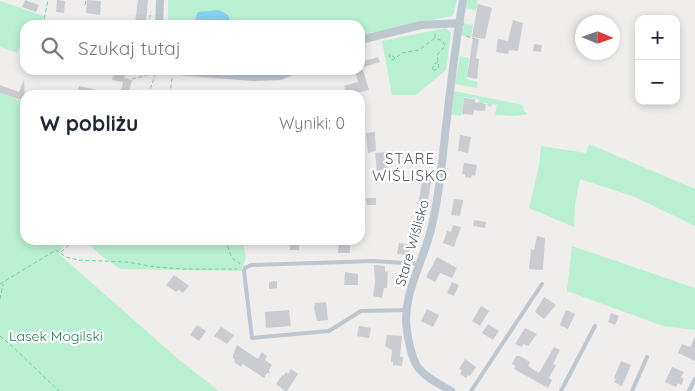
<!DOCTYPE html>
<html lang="pl">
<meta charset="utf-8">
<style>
body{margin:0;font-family:Quicksand,sans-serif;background:#f2f2f3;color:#1f2937}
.controls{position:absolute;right:15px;top:15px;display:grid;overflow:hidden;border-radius:10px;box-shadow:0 2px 8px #0003}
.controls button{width:45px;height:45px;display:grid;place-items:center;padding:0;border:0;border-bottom:1px solid #e0e1e3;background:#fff;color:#1f2937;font:25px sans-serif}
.compass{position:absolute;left:575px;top:15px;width:45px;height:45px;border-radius:50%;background:#fff;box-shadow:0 2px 8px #0003;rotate:92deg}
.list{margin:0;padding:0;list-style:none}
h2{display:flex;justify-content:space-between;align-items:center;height:65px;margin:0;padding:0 20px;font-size:21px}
h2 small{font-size:16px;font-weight:400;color:#747a83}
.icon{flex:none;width:28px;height:28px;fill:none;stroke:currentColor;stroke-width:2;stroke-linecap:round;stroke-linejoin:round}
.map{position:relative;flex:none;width:695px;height:391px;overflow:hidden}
.search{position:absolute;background:#fff;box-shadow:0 2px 8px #0003;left:20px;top:20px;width:345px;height:55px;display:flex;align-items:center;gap:12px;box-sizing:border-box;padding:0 18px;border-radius:15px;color:#747a83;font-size:19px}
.panel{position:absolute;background:#fff;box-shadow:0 2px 8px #0003;left:20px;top:90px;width:345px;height:155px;border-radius:15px}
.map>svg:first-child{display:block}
</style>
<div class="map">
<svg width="695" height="391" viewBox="0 0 695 391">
<rect width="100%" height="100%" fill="#f0eded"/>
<path fill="#b9f0d2" d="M168,0H457L454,13L452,16L360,35V25H168Z
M466,0H478L476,11L465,8Z
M0,1L44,16L43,25H25V50L19,48L17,53L0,47Z
M463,23L473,25L471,37L461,35Z
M446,28L451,33L446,70L416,95H392L382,41Z
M460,56L469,58L467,79L478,82L477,88L455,84Z
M454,91L523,105L524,111L528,114L515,116L495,115L497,105L492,104L491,107L487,106V103H483L481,111H478L479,99L464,97L461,116L451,114Z
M0,93L25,102V240H70L58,253L178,359L219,391H0Z
M589,144L695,189V226L635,197L580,179L575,204L574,227L529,208L539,166L541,146L586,153Z
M85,240H242L246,258L241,271L120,269L99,254Z
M572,246L695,288V330L663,326L567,291Z"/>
<path fill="#85d1ee" d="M219,10L228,15L231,25H195L194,22L198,12Z"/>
<path fill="#caccd2" d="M25,0L39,5L36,12L22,7Z
M57,0L65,1L64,13L56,12Z
M87,0L101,1L100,15L86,13Z
M138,0H148L146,23L135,22Z
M478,4L492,8L485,39L472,37Z
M513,20L523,23L518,51L509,50L508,54L496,52L498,39L508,41Z
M473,38L479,39L476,58L479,59L477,79L467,77Z
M534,44L542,45L541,52L533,51Z
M378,57L380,62L360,68V62Z
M115,70L126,72L124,78L132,80L128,95H120L123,82L112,80Z
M355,70H363L369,90L347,95L344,86L358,82Z
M24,79L25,101L0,93V85L19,92Z
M79,86L106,92V95H77Z
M464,98L475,99V102L486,104L485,111L474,110L473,115L462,114Z
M375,132L376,151L368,153L366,133Z
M460,135L471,137L468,153L458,151Z
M386,152L388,169L377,171L375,153Z
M464,163L477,165L475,176L472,175L471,178L465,177V174H462Z
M424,169L430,170V174L432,175L427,208L418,206Z
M366,198H376V205H367Z
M454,199L463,200L460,216L451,215Z
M474,220L486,222L485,228L473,226Z
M453,225L461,227L454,247L443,243L447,231L451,232Z
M537,236L545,238L543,270L529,269L531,249L534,250Z
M289,240H299V250H290Z
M339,241H350V253H338Z
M399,243L411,245L409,255L397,254Z
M437,257L457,268L452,278L440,273L435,282L426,277Z
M374,265L385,266V272L388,271L387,288H384L382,298L373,296L375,283Z
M345,272L358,274V285H344Z
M174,275L189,286L183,293L179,290L176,292L166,285Z
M277,281V288L269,289V282Z
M452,282L459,285L454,296L447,293Z
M544,297L556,305L544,319L535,312Z
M326,302L328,320L317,321L314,308L315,303Z
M481,306L489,311L480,326L472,321Z
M427,309L439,315L433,327L421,321Z
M289,310L291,326L266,328L265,312Z
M566,310L575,314L568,329L560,325Z
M611,313L619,316L615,325L608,322Z
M488,324L499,331L493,340L482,333Z
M197,325L206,331L199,341L190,335Z
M359,326L371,328L369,338L357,336Z
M221,327L234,335L227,344L214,336Z
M525,328L537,334L528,346L523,344L522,347L515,344Z
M387,335L402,336L400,357H403L402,366L393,365V362H391L392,350L385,346Z
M695,337V361L678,353L682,344L690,347Z
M237,345L258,359L262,352L267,356L265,360L272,365L269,370L270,373H267L264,378L243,364L241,367L234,362L235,360L233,358V355Z
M554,347L560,350L553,364L556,365L549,378L552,380L548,388L514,369L515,366L512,364L516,356H520L530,362L528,366L539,373Z
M465,359L476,367L470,376L468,375L466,378L460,374L462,370L459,369Z
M621,361L631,365L622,386L614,382L616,379L614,378Z
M672,367L684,372L681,377L684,379L681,385L678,383L676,387L665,382Z
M291,369L298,374L287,391H285L276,384L282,375L283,376L286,372L288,374Z"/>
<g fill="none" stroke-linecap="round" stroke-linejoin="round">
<path stroke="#70cfa7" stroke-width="1" stroke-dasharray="4 2.5" stroke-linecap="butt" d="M85,5L86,0
M43,25L48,0
M148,25L151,12
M435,34V38L443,41L445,46L437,55L439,68L432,71L434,64L438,62
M466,36L475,39
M395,58L390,54L389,55L391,59L393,60L402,53L419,50L435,38
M35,75V70
M132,79L155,73
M226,93L249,95
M148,95L156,73
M170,95L172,78
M225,240L232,258L240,264
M61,252L67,247L72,240
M0,284L56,250L66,257L78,260L127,262L156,267L183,269H237
M0,299L3,284
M0,336L14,348L59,391"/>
<path stroke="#bdc7d0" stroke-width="4" d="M406,310L361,311L329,331L252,338L244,271L245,268L251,265L373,261L419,264
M471,391L542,284
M561,391L595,326
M632,391L647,357
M689,391L695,379"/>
<path stroke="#bdc7d0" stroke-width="8" d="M159,25L160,0
M360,40L421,25L460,23
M164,70L253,77L280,76L295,70
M451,391C418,372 413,370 407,331C401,294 425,260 432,225C439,196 442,165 445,135C450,90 455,45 463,0"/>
</g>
<g text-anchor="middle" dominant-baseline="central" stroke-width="4.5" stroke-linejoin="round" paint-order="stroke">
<g font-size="14" fill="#454f5b" stroke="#fff">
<text transform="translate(412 243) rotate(-74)">Stare Wiślisko</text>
</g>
<g font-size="14" fill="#147f51" stroke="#fff">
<text x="56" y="336">Lasek Mogilski</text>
</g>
<g font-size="15" letter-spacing="1" fill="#5a5d63" stroke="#fff">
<text x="410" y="158">STARE<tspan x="410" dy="17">WIŚLISKO</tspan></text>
</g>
</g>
</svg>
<div class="controls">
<button>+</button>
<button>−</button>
</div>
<svg class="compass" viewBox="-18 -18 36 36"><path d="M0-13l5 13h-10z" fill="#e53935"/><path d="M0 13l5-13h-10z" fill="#747a83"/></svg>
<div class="search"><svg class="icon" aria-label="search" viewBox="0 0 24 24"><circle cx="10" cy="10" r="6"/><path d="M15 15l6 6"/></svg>Szukaj tutaj</div>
<section class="panel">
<h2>W pobliżu<small>Wyniki: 0</small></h2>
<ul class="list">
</ul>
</section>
</div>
